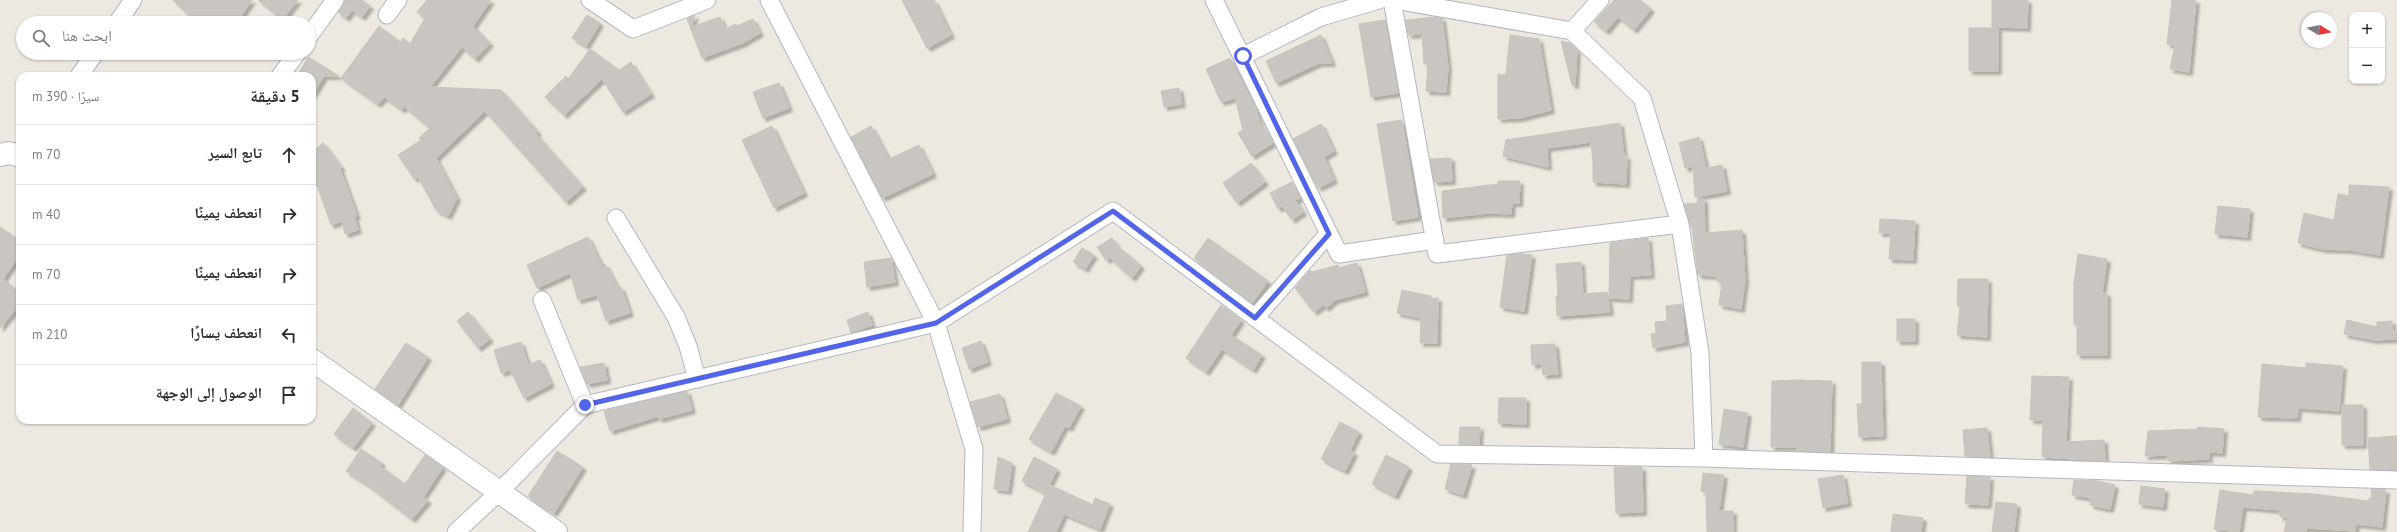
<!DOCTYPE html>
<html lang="ar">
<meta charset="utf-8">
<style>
body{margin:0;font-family:"PT Sans","Noto Naskh Arabic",sans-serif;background:#f7f7f7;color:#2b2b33;direction:rtl}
.controls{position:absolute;right:12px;top:12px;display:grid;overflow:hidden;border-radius:8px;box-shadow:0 1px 3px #0004}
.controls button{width:36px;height:36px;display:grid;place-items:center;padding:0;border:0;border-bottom:1px solid #e1e1e2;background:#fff;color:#2b2b33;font:20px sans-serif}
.compass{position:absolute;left:2301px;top:12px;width:36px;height:36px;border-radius:50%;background:#fff;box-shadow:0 1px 3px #0004;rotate:100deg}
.stop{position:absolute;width:12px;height:12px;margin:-9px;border:3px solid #5264e9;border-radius:50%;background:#fff}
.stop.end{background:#5264e9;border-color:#fff;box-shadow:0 1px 4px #0008}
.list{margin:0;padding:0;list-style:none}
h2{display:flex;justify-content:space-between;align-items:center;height:52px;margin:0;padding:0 16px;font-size:17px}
h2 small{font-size:13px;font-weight:400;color:#7c7c81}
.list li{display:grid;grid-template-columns:26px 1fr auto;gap:12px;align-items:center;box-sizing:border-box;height:60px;padding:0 16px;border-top:1px solid #e1e1e2}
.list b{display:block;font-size:15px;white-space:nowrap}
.list em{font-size:13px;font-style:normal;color:#7c7c81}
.icon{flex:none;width:22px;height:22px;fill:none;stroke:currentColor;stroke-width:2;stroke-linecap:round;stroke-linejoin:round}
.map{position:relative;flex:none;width:2397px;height:532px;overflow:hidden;direction:ltr}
.search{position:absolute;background:#fff;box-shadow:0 1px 3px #0004;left:16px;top:16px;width:300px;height:44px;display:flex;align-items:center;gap:10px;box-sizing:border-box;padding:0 14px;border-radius:22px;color:#7c7c81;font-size:15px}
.panel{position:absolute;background:#fff;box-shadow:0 1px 3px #0004;left:16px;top:72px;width:300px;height:352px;border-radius:12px;direction:rtl}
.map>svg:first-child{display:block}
</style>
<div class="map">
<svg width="2397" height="532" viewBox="0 0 2397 532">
<defs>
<filter id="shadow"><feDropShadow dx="3.5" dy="3.5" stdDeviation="1" flood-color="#0004"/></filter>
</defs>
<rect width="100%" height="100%" fill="#ede9e1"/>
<path fill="#c9c5c0" stroke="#c9c4bb" filter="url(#shadow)" d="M173,0H252L236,23H197Z
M258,0H298L283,19Z
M345,0H362L370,6L362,17L352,10L346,18L338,12Z
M427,0H491L473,26L490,43L475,59L462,47L430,87L501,90L538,132L536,134L583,187L566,202L485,111L436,158L457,198L448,216L436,210L418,177L414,179L398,155L421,140L419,138L430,128L404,106L402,110L384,97L378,104L341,78L379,26L400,42L403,38L410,44L425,18L417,12Z
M902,0H934L951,35L927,48Z
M1614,0H1640L1651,9L1634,30L1618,17L1606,31L1594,22Z
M1992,0H2028L2027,28L1992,27Z
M2172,0H2196L2189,72L2170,69L2175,45L2167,44Z
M587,15L600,23L586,46L572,38Z
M695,15L691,27L720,17L725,29L736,24L737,26L753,19L760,33L743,43L702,58L687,19Z
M1435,17L1442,18L1448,67L1446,92L1426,91L1428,64H1424L1422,34L1408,35L1406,20Z
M1385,20L1398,93L1371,97L1359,24Z
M1969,28H1998V71H1969Z
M1321,35L1332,63H1319L1276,83L1266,61Z
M1510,35L1539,39L1551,110L1520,118L1498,119V74L1506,75Z
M1561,41L1570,43L1577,50L1575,85H1572Z
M590,49L619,70L631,62L651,94L623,112L602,79L564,115L545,97L566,76L568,79Z
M308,57L339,76H324L312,96V76H297Z
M1230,58L1256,109L1260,123L1273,143L1252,156L1238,133L1243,130L1235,98L1221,102L1206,69Z
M779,83L789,108L763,118L753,92Z
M1179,88L1182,104L1164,107L1161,91Z
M1402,120L1418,217L1393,221L1377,124Z
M1620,123L1624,156H1627L1626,184L1593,182V163L1591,142L1547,148L1548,167L1503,156L1506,140Z
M1321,124L1334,151L1324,157L1334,180L1318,188L1293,139Z
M772,126L804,193L774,208L742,140Z
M871,126L889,159L919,145L933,174L882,198L851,137Z
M1699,137L1706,168L1722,165L1727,191L1695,197L1693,166L1685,168L1679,143Z
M323,143L342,168L340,169L357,216H354L358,230L345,234L342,221L331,225L316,182L312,178V152Z
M1451,158L1452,181L1434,182L1430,159Z
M1251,163L1265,182L1237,203L1223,183Z
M1498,181H1520L1519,203H1512L1511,214L1489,213L1443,218L1442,191L1498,184Z
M1292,182L1300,198L1295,200L1303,212L1292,220L1282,206L1278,209L1270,193Z
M2349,185L2389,187L2380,255L2350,250L2322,249L2298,243L2304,213L2334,220L2338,194L2349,196Z
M1698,198L1704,199L1705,233L1742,230L1745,280L1741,309L1719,305L1722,282H1717V276L1698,275L1692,227H1691L1684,204L1697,203Z
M2218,206L2250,209L2247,237L2215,234Z
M1880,219L1915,221L1913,260L1889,259L1891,233H1879Z
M0,227L20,241V254L3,279L20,293V304L0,328Z
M588,237L602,266L605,264L618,288L621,287L630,313L606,321L597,295L578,300L570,273L537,288L527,265Z
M1112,238L1122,253L1124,251L1141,266L1132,278L1110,258L1106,260L1097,247Z
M1208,238L1268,281L1252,303L1194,258Z
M1648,238L1651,275L1630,276L1629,299L1609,298L1610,243Z
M1082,248L1094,255L1085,269L1073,262Z
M1521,254L1532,255L1524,311L1500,307L1507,255Z
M2078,254L2107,259L2102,293H2107V355H2077V325H2074V283Z
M891,258L895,282L867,287L864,262Z
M1581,262L1583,294L1607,292L1610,312L1557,316L1556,296H1558L1556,264Z
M1357,263L1365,292L1335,300L1326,308L1323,305L1314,312L1295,288L1310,270L1312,272L1338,265L1339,268Z
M1958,279H1988L1987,337L1957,335L1960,306H1957Z
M1402,290L1431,296V299L1438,298L1437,343H1420L1421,318L1397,313Z
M1682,304L1685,342L1653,348L1651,334L1656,333L1655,322L1667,321L1666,306Z
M1221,305L1241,320L1231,335L1262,355L1253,370L1222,349L1206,372L1186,358Z
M468,312L490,339L478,348L457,321Z
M868,312L872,325L851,333L847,320Z
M1897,319H1915V341H1897Z
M2347,320L2377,327V322L2392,321V330L2397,331V339L2374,340L2344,334Z
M981,341L988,362L969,369L962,348Z
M521,342L528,365L540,360L551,384L524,398L510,370L501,373L494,350Z
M406,343L428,357L398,405L375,389Z
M1555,344L1558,374L1543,375L1542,364L1532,365L1531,345Z
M1862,362H1881L1883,436L1859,437L1857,404H1862Z
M604,363L607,380L587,384L580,367Z
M2306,363L2343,366L2339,411L2298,408L2297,418L2258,417L2262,364L2306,368Z
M2032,376L2069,377L2066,442L2104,440L2105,461L2042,457L2043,420H2030Z
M1796,380L1832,381L1830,452L1797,451V447H1771L1772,381Z
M687,391L692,410L659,419V416L610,431L604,411Z
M1056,393L1081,406L1069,428L1065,426L1051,452L1029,439Z
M1000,394L1007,419L978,427L970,402Z
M1499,398H1526V424L1498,423Z
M2342,405H2363V445H2342Z
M353,408L372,423L353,448L334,434Z
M1724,409L1748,413L1743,447L1719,444Z
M1340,422L1359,432L1350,450L1354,453L1345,471L1321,459Z
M1460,427H1480L1479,445L1459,444Z
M2198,427L2224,429L2222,453L2209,452V459L2168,461V455L2145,456L2148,431L2197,429Z
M1987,428L1990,457L1965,456L1963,430Z
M2397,436V470L2370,469L2368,438Z
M361,449L382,463L380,466L405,484L425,455L443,467L423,497L428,500L412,519L368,485L346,471Z
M557,451L583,467L554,513L528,496Z
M1386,455L1409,467L1395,496L1372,484Z
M998,457L1012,463L1008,491L994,489Z
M1034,457L1057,469L1045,493L1022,481Z
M1451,464L1472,465L1463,495L1445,489Z
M1614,467H1642L1643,512L1616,513Z
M1703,473L1724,475L1719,511H1733V532H1707L1706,492L1701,491Z
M1843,475L1848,503L1823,508L1818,479Z
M1967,476L1990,477L1988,505L1965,504Z
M2074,480L2098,481L2115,485L2110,509L2090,505L2091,498L2072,495Z
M1050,485L1093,505L1095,498L1110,504L1100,529L1064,514L1056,532H1028Z
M2141,486L2165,489L2163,507L2139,504Z
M2371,489L2386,490L2382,527L2356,524L2355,531L2306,528V532H2284L2287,517H2280V510L2243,507L2239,532L2214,529L2220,490L2253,495L2254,491L2314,494L2369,501V498H2372Z
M1996,502L2017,504L2014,532H1992Z
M1893,514L1923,518L1921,532H1891Z"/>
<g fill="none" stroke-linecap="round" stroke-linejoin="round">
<g stroke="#b4b6bf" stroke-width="19">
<path id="minor" d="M590,0L633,29L707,0
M769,0L936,323L974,449L972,532
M1214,0L1339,254L1435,240
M1392,0L1437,254L1680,224
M1394,0L1572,31L1600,0
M387,15L398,0
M117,23L133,0
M1572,31L1642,98L1680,224L1700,353L1704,458
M309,36L335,0
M1243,56L1321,17L1379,0
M79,76L95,53
M280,76L297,53
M616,218L676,317L688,346L697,379
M542,300L585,405
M1255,318L1329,233
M456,532L499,492L585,405L936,323L1113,211L1437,454L1704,458L2397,480"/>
</g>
<g stroke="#b4b6bf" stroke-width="24">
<path id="tertiary" d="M0,155L9,153L20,156
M312,360L556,532"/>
</g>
<use href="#minor" stroke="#fff" stroke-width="17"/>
<use href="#tertiary" stroke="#fff" stroke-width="22"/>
</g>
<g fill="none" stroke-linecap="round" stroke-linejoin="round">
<path stroke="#5264e9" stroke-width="5" d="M585,405L936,323L1113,211L1255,318L1329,234L1243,56"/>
</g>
</svg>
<div class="controls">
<button>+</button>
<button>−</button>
</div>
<svg class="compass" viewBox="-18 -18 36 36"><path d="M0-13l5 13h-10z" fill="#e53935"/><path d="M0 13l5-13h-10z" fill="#7c7c81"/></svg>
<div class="stop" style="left:1243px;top:56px"></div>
<div class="stop end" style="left:585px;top:405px"></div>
<div class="search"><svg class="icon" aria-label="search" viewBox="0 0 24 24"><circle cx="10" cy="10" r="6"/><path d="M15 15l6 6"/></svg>ابحث هنا</div>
<section class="panel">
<h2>5 دقيقة<small>سيرًا · 390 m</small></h2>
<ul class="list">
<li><svg class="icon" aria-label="ahead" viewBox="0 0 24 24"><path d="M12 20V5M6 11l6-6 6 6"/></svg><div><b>تابع السير</b></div><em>70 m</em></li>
<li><svg class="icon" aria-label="right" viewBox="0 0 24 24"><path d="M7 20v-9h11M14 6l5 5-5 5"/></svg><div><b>انعطف يمينًا</b></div><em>40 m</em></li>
<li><svg class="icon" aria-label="right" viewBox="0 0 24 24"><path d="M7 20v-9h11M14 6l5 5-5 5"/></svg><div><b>انعطف يمينًا</b></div><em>70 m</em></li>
<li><svg class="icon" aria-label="left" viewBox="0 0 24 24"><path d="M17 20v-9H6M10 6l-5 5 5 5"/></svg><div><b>انعطف يسارًا</b></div><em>210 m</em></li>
<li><svg class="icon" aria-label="arrive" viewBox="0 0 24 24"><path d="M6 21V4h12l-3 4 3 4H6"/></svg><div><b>الوصول إلى الوجهة</b></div></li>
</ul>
</section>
</div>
